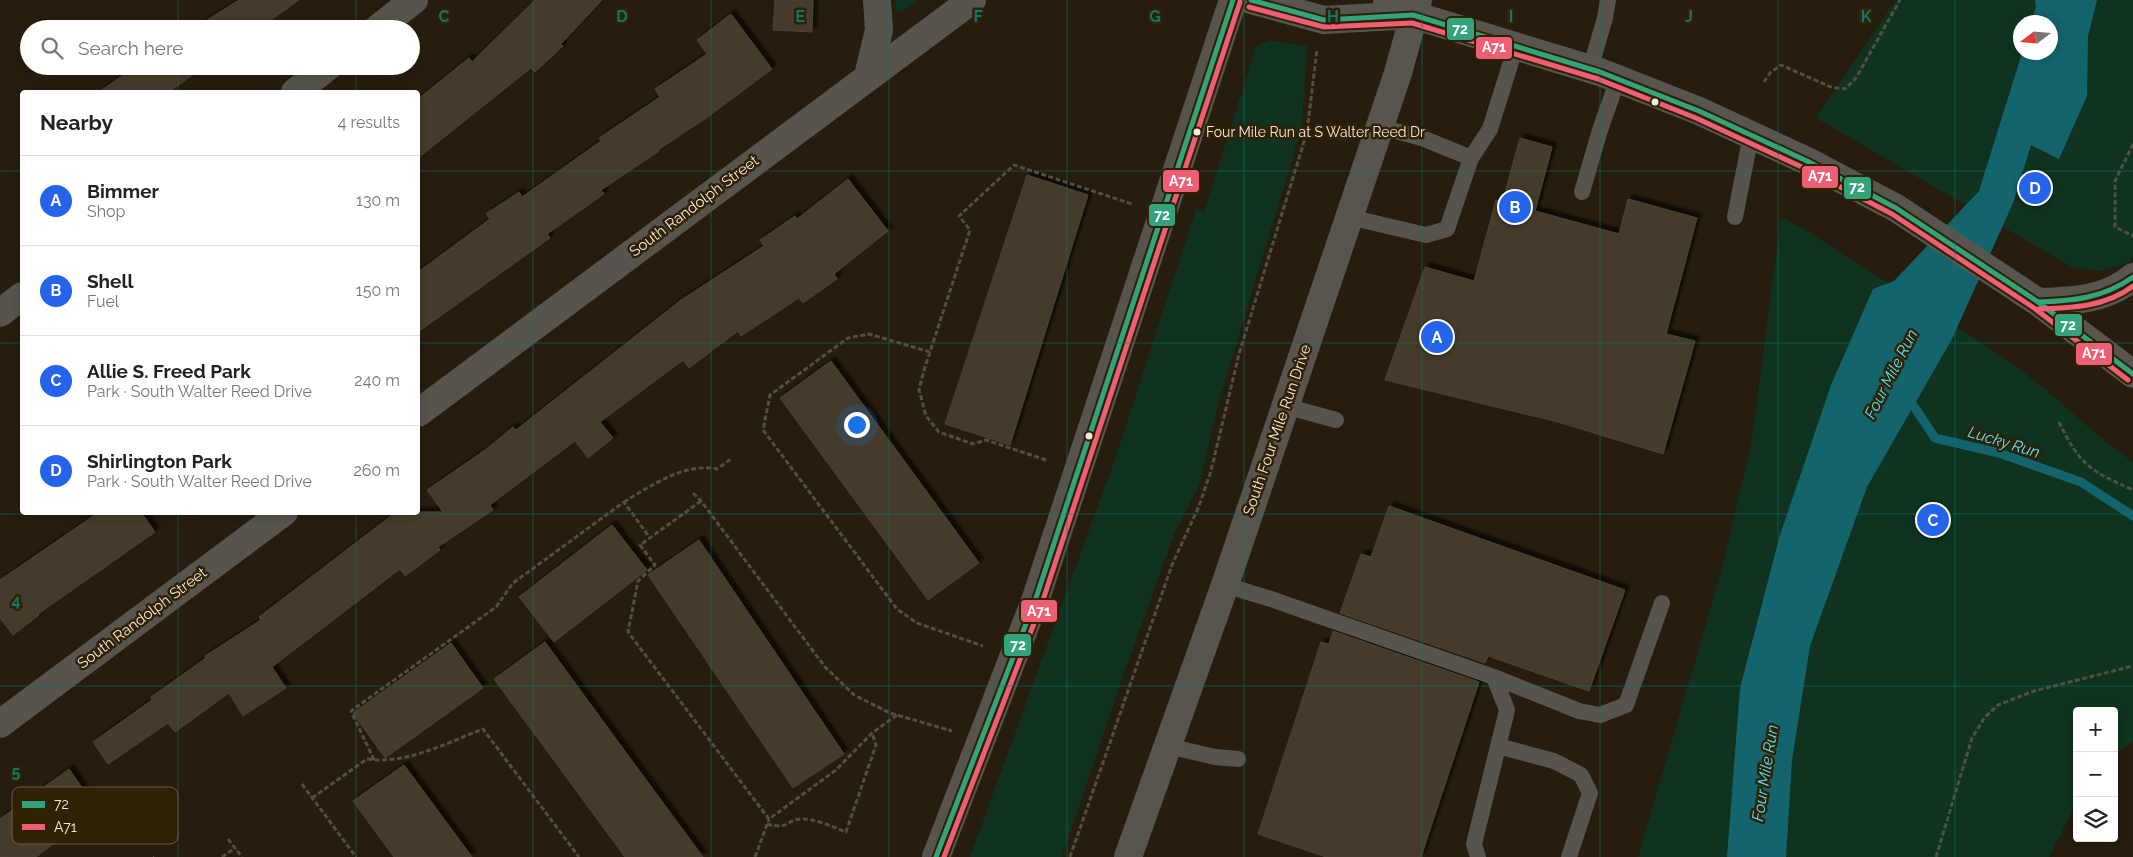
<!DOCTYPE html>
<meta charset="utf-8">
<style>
body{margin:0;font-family:Raleway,sans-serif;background:#f2f2f2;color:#222}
.controls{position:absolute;right:15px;bottom:15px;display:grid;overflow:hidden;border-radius:5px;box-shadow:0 2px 8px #0003}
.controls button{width:45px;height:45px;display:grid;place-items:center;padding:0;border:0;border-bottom:1px solid #e0e0e0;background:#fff;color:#222;font:25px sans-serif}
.compass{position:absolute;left:2013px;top:15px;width:45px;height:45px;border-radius:50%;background:#fff;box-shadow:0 2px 8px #0003;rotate:254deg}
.you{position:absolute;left:856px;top:424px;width:18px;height:18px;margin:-12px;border:4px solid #fff;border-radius:50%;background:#1a73e8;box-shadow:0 0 0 8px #1a73e833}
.badge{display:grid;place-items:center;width:32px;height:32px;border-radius:50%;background:#2563eb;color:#fff;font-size:16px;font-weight:700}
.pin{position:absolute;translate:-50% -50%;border:2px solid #fff;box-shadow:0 1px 5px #0006}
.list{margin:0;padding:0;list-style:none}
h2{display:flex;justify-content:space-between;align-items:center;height:65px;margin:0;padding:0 20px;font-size:21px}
h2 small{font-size:16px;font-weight:400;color:#767676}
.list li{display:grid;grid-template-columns:32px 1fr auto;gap:15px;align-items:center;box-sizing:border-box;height:90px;padding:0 20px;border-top:1px solid #e0e0e0}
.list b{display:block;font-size:19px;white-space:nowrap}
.list p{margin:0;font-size:16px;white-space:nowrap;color:#767676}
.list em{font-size:16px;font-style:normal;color:#767676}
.icon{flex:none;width:28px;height:28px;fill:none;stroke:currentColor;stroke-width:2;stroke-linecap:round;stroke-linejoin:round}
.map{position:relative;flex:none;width:2133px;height:857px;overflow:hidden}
.search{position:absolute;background:#fff;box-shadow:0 2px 8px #0003;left:20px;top:20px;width:400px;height:55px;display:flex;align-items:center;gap:12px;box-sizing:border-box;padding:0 18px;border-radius:28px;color:#767676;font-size:19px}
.panel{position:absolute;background:#fff;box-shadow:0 2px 8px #0003;left:20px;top:90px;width:400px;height:425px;border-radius:5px}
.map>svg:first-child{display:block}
</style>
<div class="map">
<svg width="2133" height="857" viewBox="0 0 2133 857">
<defs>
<filter id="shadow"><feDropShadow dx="4.5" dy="-4.5" stdDeviation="1" flood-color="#0009"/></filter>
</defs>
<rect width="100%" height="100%" fill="#261d0e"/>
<path fill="#0f331f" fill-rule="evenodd" d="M896,0H918L902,12L896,11Z
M1896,0H2133V258L2130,262L2100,271L2072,267L1816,118ZM2020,22H2050V52H2020Z
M1269,40L1307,46L1302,127L1219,401L1199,485L1174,535L1125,670L1062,857H970L1117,453L1196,209L1204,212L1256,47Z
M1781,217L1804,229C1873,274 1944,317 2012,364C2055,393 2090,433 2133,462V741L2114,756V711H2077V802L2049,857H1638L1719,579L1751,446Z"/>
<path fill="#14646e" d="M2035,0H2097L2088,36L2087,96L2059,159L2031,145L2013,203L1952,339L1867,487L1810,646L1792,760L1786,857H1727L1740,688L1780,535L1831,385L1873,289L1894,281L1979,191L2022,53L2050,52V22H2031L2036,7Z"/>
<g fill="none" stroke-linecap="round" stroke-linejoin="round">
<path stroke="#14646e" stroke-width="9" d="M1907,396L1935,438L1999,453L2081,482L2133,516"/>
</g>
<path fill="#453a2a" stroke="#4b4337" filter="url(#shadow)" d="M239,0H299L258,29H193Z
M535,0H602L561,44L563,46L535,72L531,68L418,158V99L469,58L472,62Z
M775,0H813L812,32L773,30Z
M731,14L772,69L709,116L658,150L659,151L601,190L604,194L547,234L550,238L418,332V272L490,219L486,214L519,192L522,197L601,141L599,138L660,97L655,89L707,54L697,40Z
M136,66H205L169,92H99Z
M1520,138L1552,147L1535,211L1619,234L1628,199L1697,218L1666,334L1695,341L1663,454L1558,422L1385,380L1425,267L1474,281L1496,200L1502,203Z
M1027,175L1088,195L1010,445L945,424Z
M848,179L888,231L834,274L837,279L803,303L799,298L741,336L738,331L689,368L683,360L600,422L613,438L588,458L575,441L490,505L493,510L438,547L440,550L405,576L400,569L272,667L286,688L243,716L229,693L175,732L168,723L108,764L93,742L152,700L151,697L206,658L205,656L261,620L259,617L396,512H443L427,490L485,450L513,427L516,430L681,300L764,246L760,240L795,216L797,219Z
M831,361L979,563L928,600L780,398Z
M1389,506L1625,590L1589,691L1488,656L1485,663L1340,613L1361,554L1371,557Z
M99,512H141L155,532L38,614L39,615L13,635L0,618V580Z
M612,525L647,570L554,642L519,597Z
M699,540L844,754L793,788L648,575Z
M1333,631L1479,682L1421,857H1326L1258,834L1321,642L1329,644Z
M545,642L624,750L703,857H625L494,679Z
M451,643L483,688L385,758L353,713Z
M404,765L472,857H394L353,801Z
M69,769L87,795L41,828L53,844L36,857H0V819Z"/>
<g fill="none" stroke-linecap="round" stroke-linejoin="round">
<path stroke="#524e46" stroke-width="3" stroke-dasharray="5 2.5" stroke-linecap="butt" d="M1764,82L1770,73L1781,65L1831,87L1845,89L1856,78L1900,0
M2133,144L2115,181V227L2133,236
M930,352L869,334L848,338L770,395L763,430L897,609L917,623L983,646
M2059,422C2080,465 2090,471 2133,490
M1046,460L986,440L973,444L939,432L926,416L919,390L924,370L970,230L959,216L1014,165L1132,204
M693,493L701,501L825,667L854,695L890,713L952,731
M701,501L640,545L655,565L638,581L628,632L769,819L836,770L872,733L897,715
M624,502C650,486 686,462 717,469L731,459
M374,760L351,711L496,607L513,583L624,502L650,538
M302,784L356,857
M312,798L367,759C406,765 446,743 483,729L579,857
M767,824C790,830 784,821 800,819C815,818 833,827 846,832L876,745L872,733
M228,839L242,857
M153,857H154
M222,857L235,848
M755,857L769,819
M1070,857L1172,565L1199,506L1211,471L1239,354L1307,132L1317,49
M1936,857L1972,738L1985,717L1998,705L2034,691L2133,666"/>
<path stroke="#56544d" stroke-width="16" d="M1590,69L1605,18L1608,0
M1380,127L1422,138L1471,158
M1582,192L1600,130L1618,79
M1349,217L1426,235L1447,229L1471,158L1490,129L1516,46
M1735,217L1751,135
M1285,406L1336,420
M1225,585L1271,599L1494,677L1579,711L1600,715L1626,705L1662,603
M1168,746L1215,757L1238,759
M1498,746L1554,761L1581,775L1590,793L1569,857
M1478,857L1474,844L1507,710L1494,677"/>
<path stroke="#56544d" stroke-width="28" d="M377,29L414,0
M868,76L879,30L877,0
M295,92L329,66
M0,313L22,296
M418,413L972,0
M0,724L284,512"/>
<path stroke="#56544d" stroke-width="28" d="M936,857L1036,598L1233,0"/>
<path stroke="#57554e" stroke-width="28" d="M1251,0L1324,20L1413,15
M1387,0L1413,15L1600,72L1699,111L1807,161L1896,208L2038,302L2133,374
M2038,302C2072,301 2107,300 2133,277
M1128,857L1225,585L1398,73L1418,0"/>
<g stroke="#302004" stroke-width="9">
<path id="bus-1" d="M1251,0L1324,20L1413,15L1600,72L1699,111L1807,161L1896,208L2038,302
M2002,278L2038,302L2133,374
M2038,302C2073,301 2104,298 2133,277
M936,857L1036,598L1233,0"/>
</g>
<g stroke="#302004" stroke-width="9">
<path id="bus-2" d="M1249,7L1324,27L1412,23L1598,79L1696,118L1804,168L1892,214L2034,308
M1998,284L2034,308L2128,380
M2038,309C2071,308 2106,307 2133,286
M944,857L1043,600L1240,2"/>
</g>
<use href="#bus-1" stroke="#33a37b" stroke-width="5"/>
<use href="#bus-2" stroke="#ee5e75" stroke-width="5"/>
</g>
<path fill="none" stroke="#0f766e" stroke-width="1" stroke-opacity="0.55" d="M178,0V29M356,0V29M533,0V857M711,0V857M889,0V857M1067,0V857M1244,0V857M1422,0V857M1600,0V857M1778,0V857M1955,0V857M178,66V92M356,66V92M0,171H22M418,171H2133M0,343H22M418,343H2133M178,512V857M356,512V857M0,514H2133M0,686H2133"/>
<g fill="#f5eada" stroke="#302004" stroke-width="2">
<circle cx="1655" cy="102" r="4.5"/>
<circle cx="1197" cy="132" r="4.5"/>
<circle cx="1089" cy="436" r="4.5"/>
</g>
<g text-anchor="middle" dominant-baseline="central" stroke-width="5" stroke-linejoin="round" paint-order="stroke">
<g font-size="14" fill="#f5eada" stroke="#302004" text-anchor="start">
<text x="1206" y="132">Four Mile Run at S Walter Reed Dr</text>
</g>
<g font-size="15" fill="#f5eada" stroke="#302004">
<text transform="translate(694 206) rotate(-37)">South Randolph Street</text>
<text transform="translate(1277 430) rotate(-71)">South Four Mile Run Drive</text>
<text transform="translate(142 618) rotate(-37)">South Randolph Street</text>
</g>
<g font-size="16" font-style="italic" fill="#4ee7fc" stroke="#302004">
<text transform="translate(1891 374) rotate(-63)">Four Mile Run</text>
<text transform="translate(2004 442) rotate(17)">Lucky Run</text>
<text transform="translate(1765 773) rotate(-81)">Four Mile Run</text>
</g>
</g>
<rect x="12" y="787" width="166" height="57" rx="8" fill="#302004" stroke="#6b5d44" stroke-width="1"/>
<rect x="22" y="801" width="23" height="7" fill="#33a37b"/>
<rect x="22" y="824" width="23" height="6" fill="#ee5e75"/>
<g font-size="14" fill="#f5eada">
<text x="54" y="809">72</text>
<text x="54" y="832">A71</text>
</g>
<g font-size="16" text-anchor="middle" font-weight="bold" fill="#0f766e" stroke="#302004" stroke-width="5" stroke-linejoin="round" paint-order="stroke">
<text x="444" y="22">C</text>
<text x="622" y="22">D</text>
<text x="800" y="22">E</text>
<text x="978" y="22">F</text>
<text x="1155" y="22">G</text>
<text x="1333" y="22">H</text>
<text x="1511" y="22">I</text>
<text x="1689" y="22">J</text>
<text x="1866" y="22">K</text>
<text x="16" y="606">4</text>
<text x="16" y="777">5</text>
</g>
<g stroke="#302004" stroke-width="2">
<rect x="1446" y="17" width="29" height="24" rx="5" fill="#33a37b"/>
<rect x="1475" y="36" width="38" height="24" rx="5" fill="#ee5e75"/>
<rect x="1801" y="165" width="38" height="24" rx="5" fill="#ee5e75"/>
<rect x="1162" y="169" width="38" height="24" rx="5" fill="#ee5e75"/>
<rect x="1843" y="176" width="29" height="24" rx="5" fill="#33a37b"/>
<rect x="1148" y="203" width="28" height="24" rx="5" fill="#33a37b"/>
<rect x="2054" y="313" width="29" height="24" rx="5" fill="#33a37b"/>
<rect x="2075" y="342" width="38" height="24" rx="5" fill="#ee5e75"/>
<rect x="1020" y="599" width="38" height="24" rx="5" fill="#ee5e75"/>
<rect x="1003" y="633" width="29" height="24" rx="5" fill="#33a37b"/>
</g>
<g font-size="14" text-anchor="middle" font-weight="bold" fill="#fff">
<text x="1460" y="34">72</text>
<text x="1494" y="52">A71</text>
<text x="1820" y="181">A71</text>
<text x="1181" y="186">A71</text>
<text x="1857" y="192">72</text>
<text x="1162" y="220">72</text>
<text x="2068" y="330">72</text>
<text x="2094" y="358">A71</text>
<text x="1039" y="616">A71</text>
<text x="1018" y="650">72</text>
</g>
</svg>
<div class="controls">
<button>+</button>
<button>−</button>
<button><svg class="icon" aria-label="layers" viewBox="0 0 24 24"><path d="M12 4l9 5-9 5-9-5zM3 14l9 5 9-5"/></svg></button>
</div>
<svg class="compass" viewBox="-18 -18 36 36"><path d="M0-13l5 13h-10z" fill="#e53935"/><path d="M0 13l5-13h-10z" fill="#767676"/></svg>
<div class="you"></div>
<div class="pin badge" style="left:1437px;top:337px">A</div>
<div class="pin badge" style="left:1515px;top:207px">B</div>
<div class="pin badge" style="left:1933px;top:520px">C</div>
<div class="pin badge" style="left:2035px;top:188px">D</div>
<div class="search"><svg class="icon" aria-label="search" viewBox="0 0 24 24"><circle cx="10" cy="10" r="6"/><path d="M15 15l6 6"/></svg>Search here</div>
<section class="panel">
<h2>Nearby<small>4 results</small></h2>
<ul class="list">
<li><span class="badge">A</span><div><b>Bimmer</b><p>Shop</p></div><em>130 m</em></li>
<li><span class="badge">B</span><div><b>Shell</b><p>Fuel</p></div><em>150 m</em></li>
<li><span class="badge">C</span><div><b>Allie S. Freed Park</b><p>Park · South Walter Reed Drive</p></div><em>240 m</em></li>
<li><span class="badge">D</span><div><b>Shirlington Park</b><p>Park · South Walter Reed Drive</p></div><em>260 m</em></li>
</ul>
</section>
</div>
